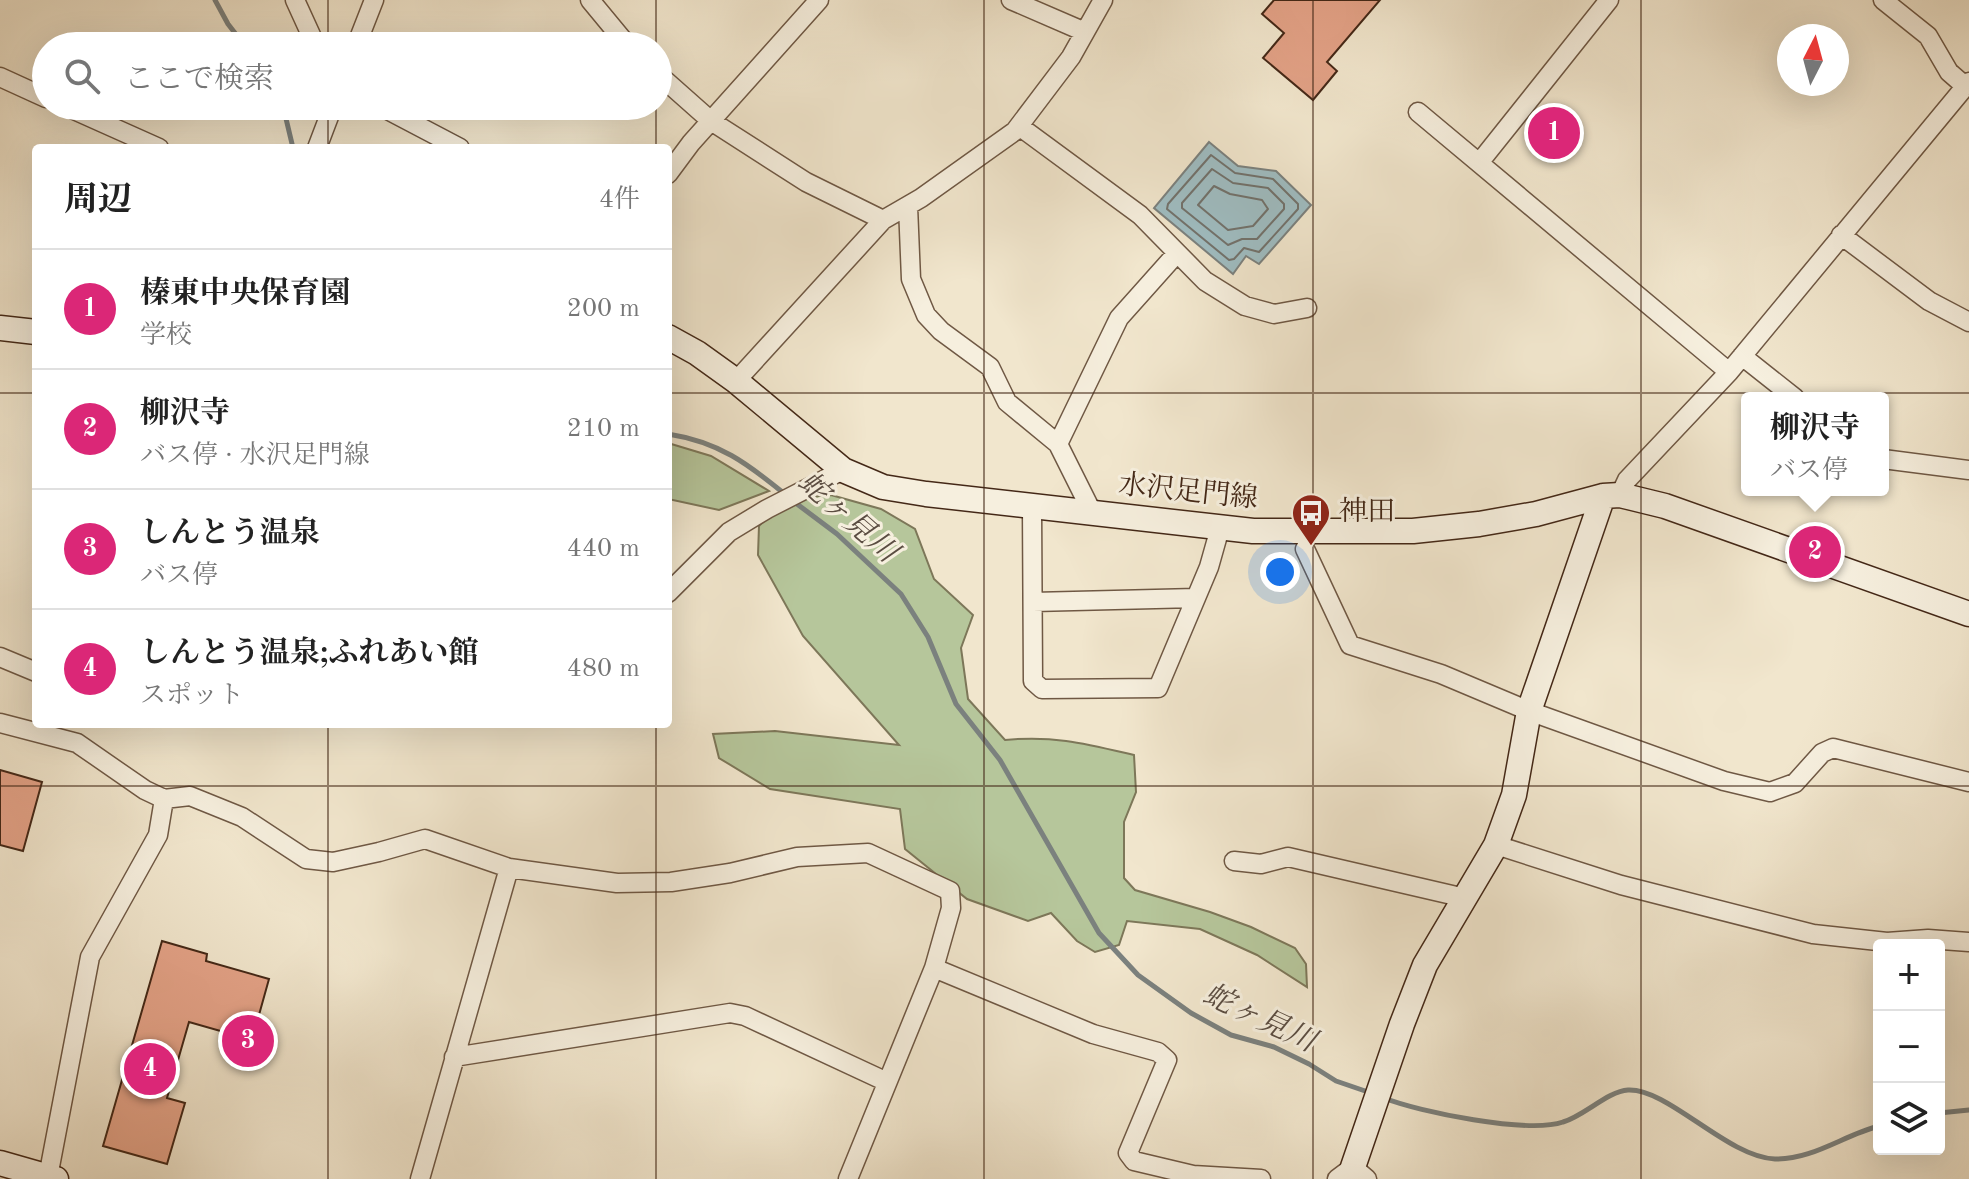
<!DOCTYPE html>
<html lang="ja">
<meta charset="utf-8">
<style>
body{margin:0;font-family:"Old Standard TT","Noto Serif JP",serif;background:#f2f2f2;color:#222}
.controls{position:absolute;right:24px;bottom:24px;display:grid;overflow:hidden;border-radius:8px;box-shadow:0 8px 32px #0002}
.controls button{width:72px;height:72px;display:grid;place-items:center;padding:0;border:0;border-bottom:2px solid #e0e0e0;background:#fff;color:#222;font:40px sans-serif}
.compass{position:absolute;left:1777px;top:24px;width:72px;height:72px;border-radius:50%;background:#fff;box-shadow:0 8px 32px #0002;rotate:6deg}
.you{position:absolute;left:1280px;top:572px;width:28px;height:28px;margin:-20px;border:6px solid #fff;border-radius:50%;background:#1a73e8;box-shadow:0 0 0 12px #1a73e833}
.badge{display:grid;place-items:center;width:52px;height:52px;border-radius:50%;background:#db2777;color:#fff;font-size:26px;font-weight:700}
.pin{position:absolute;translate:-50% -50%;border:4px solid #fff;box-shadow:0 2px 8px #0006}
.popup{position:absolute;left:1741px;top:392px;width:148px;height:104px;box-sizing:border-box;display:grid;place-content:center;border-radius:8px;background:#fff;filter:drop-shadow(0 2px 6px #0005);font-size:26px;white-space:nowrap;color:#767676}
.popup b{font-size:30px;color:#222}
.popup::after{content:'';position:absolute;left:50%;top:100%;margin-left:-16px;border:16px solid transparent;border-top-color:#fff}
.list{margin:0;padding:0;list-style:none}
h2{display:flex;justify-content:space-between;align-items:center;height:104px;margin:0;padding:0 32px;font-size:34px}
h2 small{font-size:26px;font-weight:400;color:#767676}
.list li{display:grid;grid-template-columns:52px 1fr auto;gap:24px;align-items:center;box-sizing:border-box;height:120px;padding:0 32px;border-top:2px solid #e0e0e0}
.list b{display:block;font-size:30px;white-space:nowrap}
.list p{margin:0;font-size:26px;white-space:nowrap;color:#767676}
.list em{font-size:26px;font-style:normal;color:#767676}
.icon{flex:none;width:44px;height:44px;fill:none;stroke:currentColor;stroke-width:2;stroke-linecap:round;stroke-linejoin:round}
.map{position:relative;flex:none;width:1969px;height:1179px;overflow:hidden}
.search{position:absolute;background:#fff;box-shadow:0 8px 32px #0002;left:32px;top:32px;width:640px;height:88px;display:flex;align-items:center;gap:20px;box-sizing:border-box;padding:0 28px;border-radius:44px;color:#767676;font-size:30px}
.panel{position:absolute;background:#fff;box-shadow:0 8px 32px #0002;left:32px;top:144px;width:640px;height:584px;border-radius:8px}
.map>svg:first-child{display:block}
</style>
<div class="map">
<svg width="1969" height="1179" viewBox="0 0 1969 1179">
<rect width="100%" height="100%" fill="#f1e6cd"/>
<filter id="stains"><feTurbulence type="fractalNoise" baseFrequency=".0025" numOctaves="4"/><feColorMatrix values="0 0 0 0 .2 0 0 0 0 .09 0 0 0 0 .02 0 0 0 .5 -.17"/></filter>
<radialGradient id="worn" r=".72"><stop offset=".6" stop-color="#630" stop-opacity="0"/><stop offset="1" stop-color="#630" stop-opacity=".3"/></radialGradient>
<path fill="#b6c69b" stroke="#7d7759" stroke-width="2" d="M668,443L711,456L769,491L719,510L668,499Z
M831,495L881,509L915,529L934,579L973,615L961,648L968,699L1005,740C1054,735 1087,744 1134,755L1136,792L1124,822V878L1135,890L1210,912L1251,927L1295,948L1306,964L1307,987L1257,955L1200,929L1127,921L1119,945L1095,952L1077,941L1051,913L1028,921L967,899L905,849L900,809L770,789L719,758L713,734L775,731L899,745L803,636L758,555L759,526C780,505 802,496 831,495Z"/>
<path fill="#9fbdc2" stroke="#7b817e" stroke-width="2" d="M1209,142L1238,166L1276,171L1311,205L1259,264L1246,256L1233,274L1154,208Z"/>
<g fill="none" stroke-linecap="round" stroke-linejoin="round">
<path stroke="#72726c" stroke-width="2" d="M1211,155L1235,173L1273,179L1298,204V209L1259,252L1244,248L1234,259L1229,260L1167,209L1168,204Z
M1212,169L1233,183L1268,188L1284,204V209L1257,239H1242L1228,245L1182,208V203Z
M1214,186L1230,194L1262,200L1268,209L1253,226L1228,230L1198,205Z"/>
<path stroke="#7b817e" stroke-width="5" d="M215,0L228,24L245,46
M283,106L293,148
M668,434C719,442 747,463 786,495
M793,501L837,534L901,594L928,637L956,704L1000,760L1099,933L1138,975L1191,1013L1231,1035L1274,1047L1309,1064L1336,1081L1371,1093
M1384,1098C1419,1112 1528,1134 1563,1122C1584,1116 1608,1091 1628,1090C1668,1088 1727,1157 1775,1159C1812,1160 1844,1135 1879,1126
M1939,1113L1969,1110"/>
</g>
<path fill="#e3a287" stroke="#442817" stroke-width="2" d="M1274,0H1380L1327,62L1337,71L1313,100L1263,58L1284,33L1262,14Z
M0,770L42,782L23,851L0,845Z
M162,941L207,954L206,961L269,979L252,1040L189,1022L167,1098L185,1103L167,1164L103,1146Z"/>
<g fill="none" stroke-linecap="round" stroke-linejoin="round">
<g stroke="#6f5844" stroke-width="21">
<path id="street" d="M295,0L316,46
M590,0L628,46
M1011,0L1085,32
M1883,0L1928,36L1949,72L1965,86
M356,46L374,0
M658,74L711,121L806,182L883,220
M0,77L46,98
M65,106L159,148
M380,106L460,148
M1418,112L1729,372
M1019,126L1140,215L1205,281L1245,306L1274,314L1307,308
M317,148L333,106
M1479,163L1609,0
M668,174L691,143L819,0
M908,206L911,279L926,315L941,331L990,367L1007,402L1058,444L1093,514
M1841,235L1929,301L1969,322
M1742,356L1795,398
M736,381L883,220L921,198L1015,131L1071,57L1103,0
M1058,444L1119,318L1177,253
M1883,459L1969,470
M1620,495L1627,480L1729,372L1969,82
M1032,507L1033,681L1042,689L1158,688L1209,567L1220,528
M1305,549L1350,645L1441,674L1529,711L1724,781L1770,792L1795,783L1822,753L1833,748L1969,782
M668,593L729,532L767,509L843,470
M1033,602L1196,598
M0,657L36,672
M0,723L77,743L145,790L164,799L158,835L90,957L48,1177
M164,799L190,796L242,817L306,859L333,862L379,852L425,839L509,868L617,883L671,882L730,873L797,857L868,853L950,891L951,908L934,968L848,1179
M1496,845L1621,885L1813,934L1887,942L1928,939L1969,942
M1234,861L1261,864L1288,857L1465,898
M934,968L1093,1034L1158,1052L1167,1060L1128,1153L1134,1161L1193,1175L1261,1179
M454,1057L730,1013L745,1016L887,1082
M420,1179L509,868
M1337,1179L1353,1167L1367,1179"/>
</g>
<g stroke="#442817" stroke-width="27">
<path id="secondary" d="M0,328L36,332
M668,337L697,353L736,381L843,470L883,487L926,494L1253,531H1413L1479,524L1536,514L1603,496L1620,495L1665,506L1969,614
M0,1163L56,1179
M1353,1167L1402,1024L1425,965L1496,845L1514,795L1529,711L1603,496"/>
</g>
<use href="#street" stroke="#f6efde" stroke-width="18"/>
<use href="#secondary" stroke="#f6efde" stroke-width="24"/>
</g>
<path fill="none" stroke="#442817" stroke-width="2" stroke-opacity="0.55" d="M328,0V46M656,0V46M984,0V1179M1313,0V1179M1641,0V1179M328,106V148M656,106V148M0,393H36M668,393H1969M328,724V1179M656,724V1179M0,786H1969"/>
<defs>
<g id="bus-pin" transform="scale(2)"><path d="M0 17L-7.5 6A9.5 9.5 0 1 1 7.5 6Z" fill="#8f2418" stroke="#f6efde"/><path d="M-5-6H5V4H4V6H2V4H-2V6H-4V4H-5ZM-3.5-4V0h7V-4ZM-3.5 1.2v1.5H-2V1.2ZM2 1.2v1.5H3.5V1.2Z" fill="#fff"/></g>
</defs>
<g fill-rule="evenodd">
<use href="#bus-pin" x="1311" y="513"/>
</g>
<g text-anchor="middle" dominant-baseline="central" stroke-width="6" stroke-linejoin="round" paint-order="stroke">
<g font-size="28" fill="#442817" stroke="#f6efde">
<text transform="translate(1188 493) rotate(6)">水沢足門線</text>
</g>
<g font-size="28" fill="#442817" stroke="#f6efde" text-anchor="start">
<text x="1339" y="513">神田</text>
</g>
<g font-size="30" font-style="italic" fill="#5b4d42" stroke="#f6efde">
<text transform="translate(847 518) rotate(41)">蛇ヶ見川</text>
<text transform="translate(1259 1019) rotate(25)">蛇ヶ見川</text>
</g>
</g>
<rect width="100%" height="100%" filter="url(#stains)"/>
<rect width="100%" height="100%" fill="url(#worn)"/>
</svg>
<div class="controls">
<button>+</button>
<button>−</button>
<button><svg class="icon" aria-label="layers" viewBox="0 0 24 24"><path d="M12 4l9 5-9 5-9-5zM3 14l9 5 9-5"/></svg></button>
</div>
<svg class="compass" viewBox="-18 -18 36 36"><path d="M0-13l5 13h-10z" fill="#e53935"/><path d="M0 13l5-13h-10z" fill="#767676"/></svg>
<div class="you"></div>
<div class="pin badge" style="left:1554px;top:133px">1</div>
<div class="pin badge" style="left:1815px;top:552px">2</div>
<div class="popup"><b>柳沢寺</b>バス停</div>
<div class="pin badge" style="left:248px;top:1041px">3</div>
<div class="pin badge" style="left:150px;top:1069px">4</div>
<div class="search"><svg class="icon" aria-label="search" viewBox="0 0 24 24"><circle cx="10" cy="10" r="6"/><path d="M15 15l6 6"/></svg>ここで検索</div>
<section class="panel">
<h2>周辺<small>4件</small></h2>
<ul class="list">
<li><span class="badge">1</span><div><b>榛東中央保育園</b><p>学校</p></div><em>200 m</em></li>
<li><span class="badge">2</span><div><b>柳沢寺</b><p>バス停 · 水沢足門線</p></div><em>210 m</em></li>
<li><span class="badge">3</span><div><b>しんとう温泉</b><p>バス停</p></div><em>440 m</em></li>
<li><span class="badge">4</span><div><b>しんとう温泉;ふれあい館</b><p>スポット</p></div><em>480 m</em></li>
</ul>
</section>
</div>
